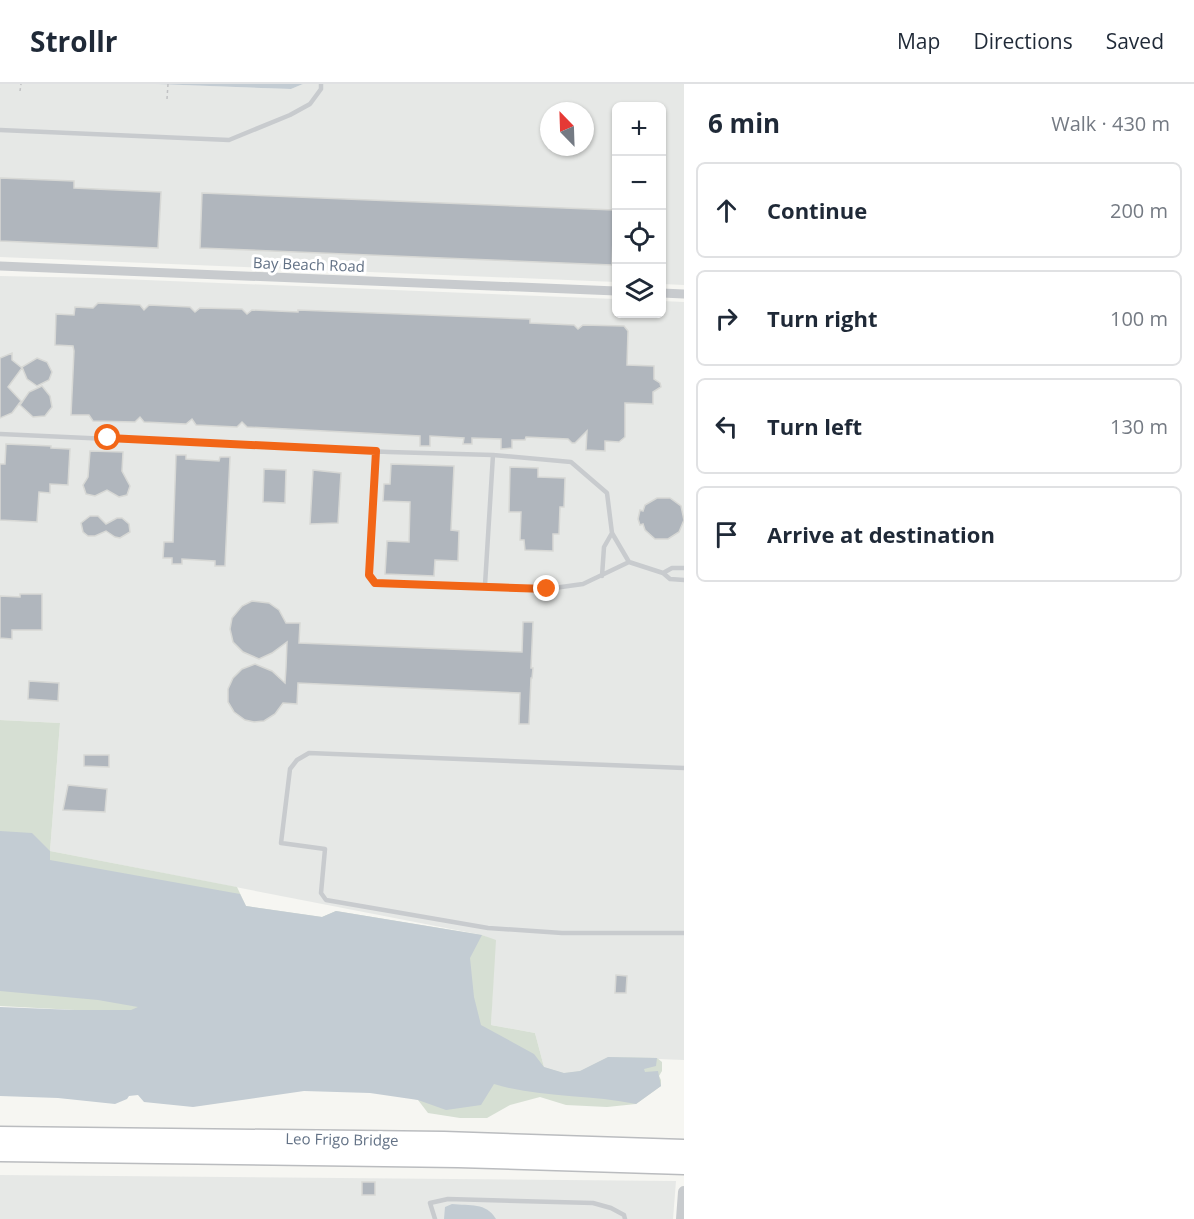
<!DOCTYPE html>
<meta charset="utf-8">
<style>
body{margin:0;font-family:"Open Sans",sans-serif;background:#f6f6f7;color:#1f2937}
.controls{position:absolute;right:18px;top:18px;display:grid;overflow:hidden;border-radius:9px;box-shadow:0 2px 4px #0004}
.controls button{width:54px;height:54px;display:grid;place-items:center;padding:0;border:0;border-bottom:2px solid #e0e1e3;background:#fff;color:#1f2937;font:30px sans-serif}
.compass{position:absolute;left:540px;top:18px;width:54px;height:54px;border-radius:50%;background:#fff;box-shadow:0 2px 4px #0004;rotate:337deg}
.stop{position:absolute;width:18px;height:18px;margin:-14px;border:4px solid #f26617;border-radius:50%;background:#fff}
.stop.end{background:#f26617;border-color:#fff;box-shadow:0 2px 6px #0008}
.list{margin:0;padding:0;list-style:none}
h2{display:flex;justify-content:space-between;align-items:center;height:78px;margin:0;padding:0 24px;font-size:26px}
h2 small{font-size:20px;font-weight:400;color:#747a83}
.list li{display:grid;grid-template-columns:39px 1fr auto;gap:18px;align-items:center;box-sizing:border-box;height:96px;margin:0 12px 12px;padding:0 12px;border:2px solid #e0e1e3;border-radius:9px}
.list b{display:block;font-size:22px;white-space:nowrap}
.list em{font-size:20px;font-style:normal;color:#747a83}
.icon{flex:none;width:33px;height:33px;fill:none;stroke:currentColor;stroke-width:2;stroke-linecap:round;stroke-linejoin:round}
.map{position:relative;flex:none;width:684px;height:1135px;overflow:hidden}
header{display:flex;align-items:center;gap:36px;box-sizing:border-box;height:84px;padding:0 30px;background:#fff;border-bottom:2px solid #e0e1e3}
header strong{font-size:28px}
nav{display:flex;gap:33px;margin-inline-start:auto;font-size:21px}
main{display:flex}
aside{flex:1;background:#fff}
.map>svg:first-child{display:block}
</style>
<header>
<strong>Strollr</strong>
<nav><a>Map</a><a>Directions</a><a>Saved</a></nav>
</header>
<main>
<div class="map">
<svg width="684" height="1135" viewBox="0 0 684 1135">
<rect width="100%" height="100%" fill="#f6f6f2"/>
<path fill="#e6e8e6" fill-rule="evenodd" d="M0,0H156L291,5L303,0H684V201L662,200V22H616V198L0,173ZM549,27H585V63H549Z
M0,192L97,194L616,215V230H662V217L684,218V976L608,973L580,987L564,989L544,983L535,949L491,941L495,857L482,851L50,767L60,639L0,636Z
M0,1091L676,1097L673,1135H0Z"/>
<path fill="#d6dfd3" d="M0,636L60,639L50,767L237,803L246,822L322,833L336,827L482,851L496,856L491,941L535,949L544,983L564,989L580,987L608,973L657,974L662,978V987L659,992L661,996V1002L636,1020L607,1023L566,1021L540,1013L510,1021L487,1034H460L428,1029L418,1016L131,926H75L0,922Z"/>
<path fill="#c3ccd3" d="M156,0H303L291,5Z
M0,747L32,749L50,767V776L240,810L246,822L322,833L336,827L482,851L470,874L474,913L481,941L534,970L544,983L564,989L580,987L608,973L657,974L656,982L644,985L645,988L658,987L661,1002L636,1020C589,1010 540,1014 494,1000L481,1021L446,1026L418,1016L370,1009L304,1007L193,1023L144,1018L138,1011L129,1012L127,1015L115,1020L58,1014L0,1012V923L75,926H131L138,923L98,916L0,907Z
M452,1120C470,1122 486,1118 496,1135H444L445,1123Z"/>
<path fill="#b0b6bd" stroke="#d7d8d5" stroke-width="1.5" d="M0,94L74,97V104L161,108L158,164L0,157Z
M202,109L614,126L612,181L200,164Z
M98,219L140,221L144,226L149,221L190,223L195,228L200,224L242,225L247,230L252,226L298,228V226L530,235V239L574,241L578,245L583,241L624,242L628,247L627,281L654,282V295L660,299L661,303L653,308V320L625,319V353L619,358L605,357V367L586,366L587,347L575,359H572L568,355L526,353L525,356H512V364L501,365V355L472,354V360H463L464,354L430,352V362H420V352L247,343L242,338L237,343L196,341L192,335L186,340L144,338L140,333L135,338L93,337L89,331H71L74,267L73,262L55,261L56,230L74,231L75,223L93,224Z
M12,269V276L22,284L8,303L21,317L12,329L0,334V274Z
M37,274L47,278L52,288L49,296L37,302L27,295L22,283Z
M42,302L50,312L52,323L45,332L33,333L20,321L29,308Z
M6,360L51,362V364L70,365L68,401L50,400V409L39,408L37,438L0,436V380H5Z
M90,367L123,368L122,387L130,402L127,411L119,413L107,406L95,412L86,410L83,401L88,393Z
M176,371H186V375L219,377L220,373H230L225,482H215V477L182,475V480H172V474H163L164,458H173Z
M391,380L454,382L451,446L459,447L458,477L435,476L434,492L385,490L387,457L409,458L410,418L383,417L384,400H390Z
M510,383L538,384V393L565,394L564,423H560L559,450H553V467L525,466L524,456H520L521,428H509Z
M264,385L286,386L285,419L263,418Z
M313,386L341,389L338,439L310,440Z
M657,414H670L681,422L684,436L679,448L668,455H655L645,446L643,440L640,441L638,435L640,426L643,427L645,421Z
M90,432H98L106,440L117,434H122L129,440L130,448L120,454L115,453L106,447L95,452H88L83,448L81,439Z
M20,510H42V546H12V555L0,554V512L20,513Z
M252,517L269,519L279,526L286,539H300L299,559L522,568L523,538H533L531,584H533L532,594H531L529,640H519L520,609L298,599L297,620L283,619L275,630L264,637L254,638L245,636L234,628L228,618V605L233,594L242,585L255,580L272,587L285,599L286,584L287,558L272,569L259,575L243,568L233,558L230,545L232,534L242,522Z
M29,597L59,599L58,617L28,615Z
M84,671H109V683L84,682Z
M68,701L107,705L105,728L63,726Z
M616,891L627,892L626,909H615Z
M362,1098H375V1111H362Z"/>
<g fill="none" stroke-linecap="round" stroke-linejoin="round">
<g stroke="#babcbf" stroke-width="21">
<path id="motorway" d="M0,1052L444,1057L684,1065
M0,1068L458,1074L684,1081"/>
</g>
<path stroke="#c1c2c4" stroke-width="1.5" stroke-dasharray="3 3" stroke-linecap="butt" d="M20,7L21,0
M167,15L168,0"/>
<path stroke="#c8cbce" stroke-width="4.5" d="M0,46L229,56L290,31L310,20L321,5V0
M0,350L389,368L493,371L571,378L607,409L612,449L629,478L663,489
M376,367L369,491L375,499L485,501L493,371
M684,484H672L663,489L670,495L684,496
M602,492L604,463L612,449
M485,501L547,505L583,500L629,478
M684,684L309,669L297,676L290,685L281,759L325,765L321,809L326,816L488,844L562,849H684
M435,1135L430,1119L448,1115L593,1119L611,1124L624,1131L625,1135"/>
<path stroke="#c8cbce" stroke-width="9" d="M0,182L616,207
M662,209L684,210"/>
<path stroke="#c8cbce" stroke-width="12" d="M682,1135L684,1108"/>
<use href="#motorway" stroke="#fff" stroke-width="18"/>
</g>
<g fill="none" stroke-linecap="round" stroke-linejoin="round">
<path stroke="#f26617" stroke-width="8" d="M108,354L376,367L369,491L375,499L547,505"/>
</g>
<g text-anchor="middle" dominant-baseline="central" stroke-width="6" stroke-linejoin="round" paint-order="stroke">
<g font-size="15" fill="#637286" stroke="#fff">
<text transform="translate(309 180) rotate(2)">Bay Beach Road</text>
<text transform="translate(342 1055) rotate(1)">Leo Frigo Bridge</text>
</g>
</g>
</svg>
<div class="controls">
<button>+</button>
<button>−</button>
<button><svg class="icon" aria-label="locate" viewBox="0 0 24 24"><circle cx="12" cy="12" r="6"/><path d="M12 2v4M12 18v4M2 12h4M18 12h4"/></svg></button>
<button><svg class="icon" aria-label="layers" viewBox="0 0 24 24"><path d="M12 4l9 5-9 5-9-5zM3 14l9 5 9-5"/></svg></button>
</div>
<svg class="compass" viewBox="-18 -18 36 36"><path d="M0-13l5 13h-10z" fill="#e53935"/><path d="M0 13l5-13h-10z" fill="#747a83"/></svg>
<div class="stop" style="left:108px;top:354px"></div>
<div class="stop end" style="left:547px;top:505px"></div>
</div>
<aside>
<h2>6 min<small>Walk · 430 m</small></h2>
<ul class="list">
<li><svg class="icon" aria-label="ahead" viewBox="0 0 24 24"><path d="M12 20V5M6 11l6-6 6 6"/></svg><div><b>Continue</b></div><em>200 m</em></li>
<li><svg class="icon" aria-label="right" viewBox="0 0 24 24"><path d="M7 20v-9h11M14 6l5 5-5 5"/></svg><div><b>Turn right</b></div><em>100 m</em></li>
<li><svg class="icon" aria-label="left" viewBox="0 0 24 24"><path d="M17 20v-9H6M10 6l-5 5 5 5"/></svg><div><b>Turn left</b></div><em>130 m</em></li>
<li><svg class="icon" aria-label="arrive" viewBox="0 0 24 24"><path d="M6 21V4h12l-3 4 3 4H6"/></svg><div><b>Arrive at destination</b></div></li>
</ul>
</aside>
</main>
